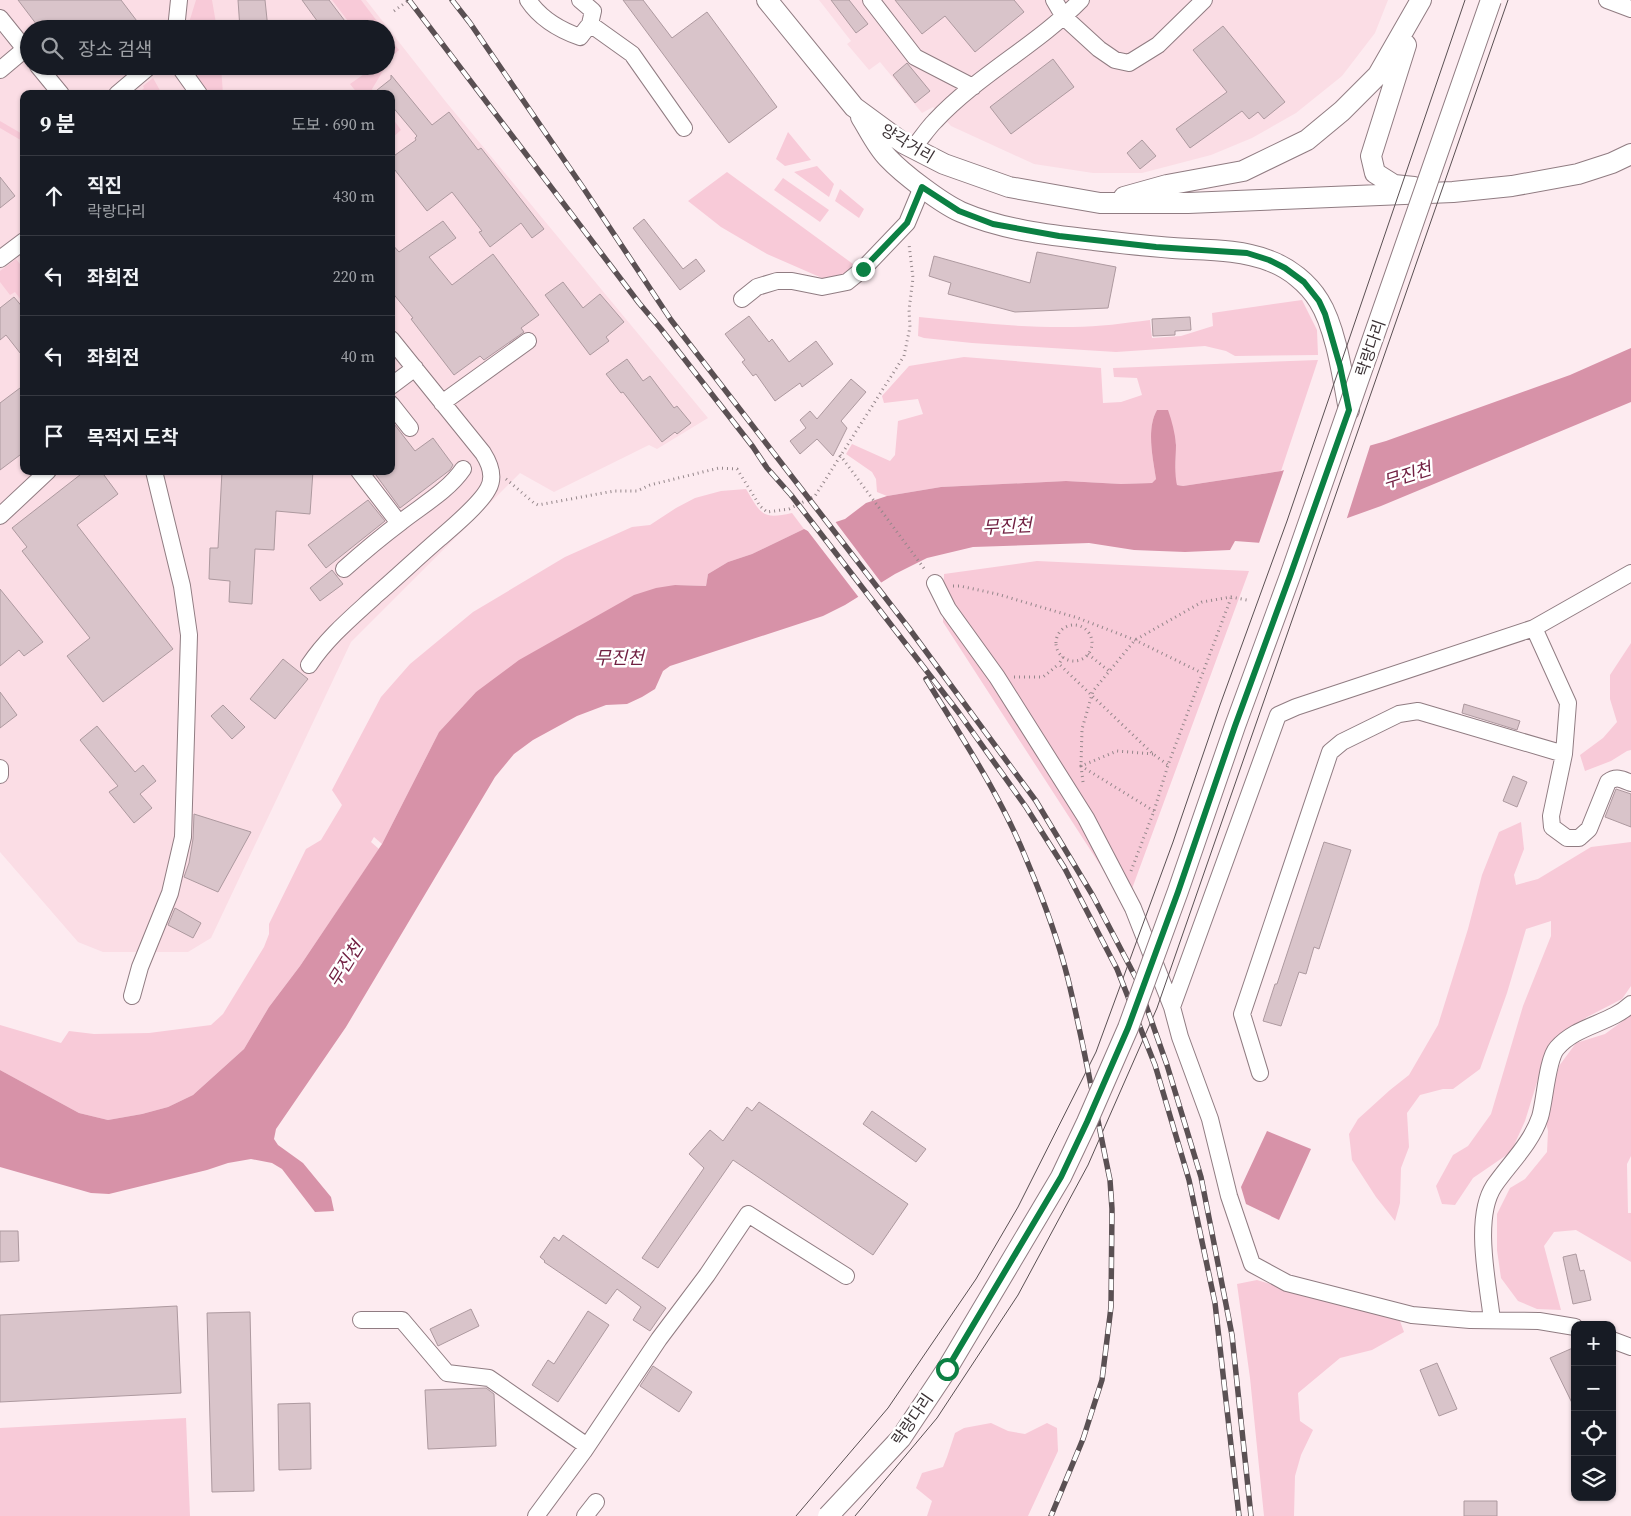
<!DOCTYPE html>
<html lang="ko">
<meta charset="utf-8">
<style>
body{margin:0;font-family:"Source Serif 4","Noto Sans KR",serif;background:#20242c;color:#f1f3f6}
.controls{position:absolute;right:15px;bottom:15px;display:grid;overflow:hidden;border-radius:10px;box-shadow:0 1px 4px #0004}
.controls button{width:45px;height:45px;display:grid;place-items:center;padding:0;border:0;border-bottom:1px solid #363941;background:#171b24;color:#f1f3f6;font:25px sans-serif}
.stop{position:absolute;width:15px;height:15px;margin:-11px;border:4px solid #0b8043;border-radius:50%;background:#fff}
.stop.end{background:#0b8043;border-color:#fff;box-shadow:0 1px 5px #0008}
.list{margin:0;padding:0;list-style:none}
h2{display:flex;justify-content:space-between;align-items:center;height:65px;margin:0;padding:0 20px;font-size:21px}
h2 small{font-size:16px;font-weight:400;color:#9ea1a6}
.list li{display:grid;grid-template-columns:32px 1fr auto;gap:15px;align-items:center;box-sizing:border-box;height:80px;padding:0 20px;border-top:1px solid #363941}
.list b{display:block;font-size:19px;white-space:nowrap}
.list p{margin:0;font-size:16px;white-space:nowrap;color:#9ea1a6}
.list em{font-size:16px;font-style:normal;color:#9ea1a6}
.icon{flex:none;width:28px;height:28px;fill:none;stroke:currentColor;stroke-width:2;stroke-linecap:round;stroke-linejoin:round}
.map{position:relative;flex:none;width:1631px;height:1516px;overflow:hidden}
.search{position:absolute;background:#171b24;box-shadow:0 1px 4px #0004;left:20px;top:20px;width:375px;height:55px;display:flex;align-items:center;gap:12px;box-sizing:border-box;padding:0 18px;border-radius:28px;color:#9ea1a6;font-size:19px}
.panel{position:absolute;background:#171b24;box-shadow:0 1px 4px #0004;left:20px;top:90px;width:375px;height:385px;border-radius:10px}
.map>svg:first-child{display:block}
</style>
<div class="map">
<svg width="1631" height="1516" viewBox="0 0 1631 1516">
<rect width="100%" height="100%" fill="#fdebf0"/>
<path fill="#fbdde5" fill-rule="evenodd" d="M0,0H366L446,102L708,418L657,449L649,445L554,492L520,473L351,642L211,938L188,952H103L78,942L0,852ZM29,29H386V66H29ZM24,94H391V471H24Z
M819,0H1388L1375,33L1342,76L1296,113L1252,138L1211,155L1142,173H1093L1034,164L951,126L933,107L922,113L880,62L869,70L847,44L851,41Z"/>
<path fill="#f8cad8" d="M196,0H212L217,29H187Z
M332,0H361L383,29H354Z
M386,33L399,50L393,55L386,66Z
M188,66H221L223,94H207Z
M363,66H386L372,89L375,94H358L350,84L367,72Z
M153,78L162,94H138L144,88L143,86Z
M391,116L401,130L391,139Z
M0,121L24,135V142L0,128Z
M788,132L811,160L785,166L776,159Z
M817,166L834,184L829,197L794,172Z
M727,172L853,264L846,276L839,278H822L767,254L721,227L688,201Z
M783,178L829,210L820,222L774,190Z
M840,189L864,209L859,218L835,201Z
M16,259L24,269V304L15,292L10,295L0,282V271Z
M1302,300L1317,330L1318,355L1235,356L1226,351L1205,346L1116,352L972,343L924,338L918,336L919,317C971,322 1021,328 1073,327C1099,327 1125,323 1150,320L1152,338L1181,336L1213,326L1212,313Z
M964,357L1101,368L1103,403L1121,402L1142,395L1137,378L1114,377L1113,368L1318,360L1281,471L1183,486L1177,485L1175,476L1176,444L1167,410H1157C1146,429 1153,458 1156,479L1152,483L1121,484L1066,481L941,487L887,496L877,492L876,479L872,472L846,454L852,444L890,461L895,455L898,421L923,414L918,399L884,403L882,396L909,366Z
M746,489C761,514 762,520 792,513L804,529L752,554L728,562L708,574L706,586L675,585L476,692L439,732L382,844L374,837L371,842L379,849L300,966L269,1007L244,1049L193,1095L168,1107L142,1114L108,1120L79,1113L0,1070V1025L61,1043L69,1031L94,1034L149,1033L211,1025L223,1014L264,947L269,934V924L306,849L321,840L342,805L332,790L381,697L410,664L473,612L565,557L632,527L650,525L676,508L695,498L721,491Z
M1037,561L1249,571L1126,905L943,622L944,574Z
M1631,643V750L1627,751L1611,761L1585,771L1580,755L1603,738L1617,722L1610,699V675Z
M1521,822L1524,849L1514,875L1516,885L1538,879L1591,847L1631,842V986L1622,999L1587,1017L1562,1034L1547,1050L1525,1121L1511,1152L1473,1178L1455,1205L1442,1204L1436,1186L1453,1155L1468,1146L1491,1114L1523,1006L1551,936V921L1526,929L1507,993L1480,1069L1453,1089H1443L1420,1095L1407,1113L1409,1147L1401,1168L1400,1203L1395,1221L1376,1197L1352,1160L1349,1134L1358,1119L1390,1090L1409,1075L1438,1025L1468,929L1482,875L1499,832Z
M1631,1015V1156L1627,1164L1628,1213H1631V1262L1576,1230L1554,1232L1544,1246L1561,1310L1537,1309L1518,1301L1501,1278L1497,1250V1214L1510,1188L1525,1179L1547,1152L1548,1131L1545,1118L1559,1066L1576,1043L1605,1034Z
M1257,1280C1304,1295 1353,1305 1400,1321L1404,1332L1372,1350L1340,1358L1298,1393L1300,1421L1313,1430L1301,1455L1295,1476L1294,1516H1264L1250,1378L1237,1284Z
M186,1418L190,1516H0V1428Z
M991,1423L1008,1431L1025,1434L1047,1423L1057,1428L1058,1451L1028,1516H927L932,1501L916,1488L922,1473L943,1467L947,1457L955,1433L964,1428Z"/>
<path fill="#d792a8" d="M1631,348V402L1381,506L1275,544L1235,541L1230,550L1185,552L1134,550L1089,543L973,547L927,558L895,574L845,605L823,616L670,666L663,671L655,689L642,697L627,704L606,705L577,716L533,740L514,754L495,777L346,1027L276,1129L274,1139L278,1145L303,1163L331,1197L334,1211L315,1212L282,1169L272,1163L251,1159L228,1163L207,1170L109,1194L91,1193L0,1167V1070L79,1113L108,1120L142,1114L168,1107L193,1095L244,1049L269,1007L300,966L382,844L439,732L476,692L519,660L634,595L656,588L675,585L706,586L708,574L728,562L752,554L804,529L808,531L845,519L866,503L887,496L941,487L1066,481L1121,484L1152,483L1156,479C1153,458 1146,429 1157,410H1168C1172,421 1175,433 1176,445C1176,458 1174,471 1177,485L1183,486L1281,471L1386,441L1570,375Z
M1267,1131L1311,1149L1279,1220L1246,1204L1241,1187Z"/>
<path fill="#fdebf0" d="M1371,443L1346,521L1276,547L1258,546L1285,467Z
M834,520L883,585L860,599L804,526L809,528Z"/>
<path fill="#d9c4ca" stroke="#ad999f" d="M18,0H121L143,29H40Z
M238,0H265L268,29H240Z
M302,0H329L351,29H323Z
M623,0H643L672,38L707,12L777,107L729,143Z
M831,0H849L868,24L856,33Z
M895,0H1014L1024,12L975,52L945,16L922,34Z
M1223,26L1285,102L1264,119L1258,112L1249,119L1242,111L1190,148L1176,129L1227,92L1193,50Z
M1053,59L1074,87L1011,134L990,107Z
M907,63L930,91L915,103L893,75Z
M391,75L432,125L449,112L478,150L481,148L544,229L532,238L521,223L490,247L479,232L482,231L452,192L427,211L391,165V158L416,140L415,138L417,136L391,105V94H372L391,79Z
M1142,140L1156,156L1140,169L1127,153Z
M0,177L15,196L0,208Z
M644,219L683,269L696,259L705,271L680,290L633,228Z
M443,221L456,238L429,257L452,285L493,254L539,315L521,328L524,332L484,360L480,356L454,375L411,319L413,318L391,291V243L399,252Z
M1037,252L1116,267L1108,308L1015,312L948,294L951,283L929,276L934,256L1030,283Z
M563,282L583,308L600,294L624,322L606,337L609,341L590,355L545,295Z
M14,297L24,309V358L6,335L0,340V308Z
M749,316L769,342L772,339L789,362L816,341L833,364L802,387L800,383L775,401L756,374L753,376L742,362L745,360L725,334Z
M1190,317L1191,330L1175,331V335L1153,336L1152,319Z
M627,359L643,381L650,376L674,408L677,406L691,423L677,434L675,432L662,442L623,392L621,393L606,374Z
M851,379L866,392L841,421L847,428L833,456L817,439L800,454L790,441L806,428L800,420L810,411L817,419Z
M24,385V452L0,470V403Z
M391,420L415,451L433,438L453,465L450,470L400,508L373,471H391Z
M85,471H101L118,494L77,525L173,649L103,702L67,656L90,638L22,551L27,547L12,528Z
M222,471H313L310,514L276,511L274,550L255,549L252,604L229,602L230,581L209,579L210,548H218Z
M368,500L385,521L326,568L308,545Z
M332,570L343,584L320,601L310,588Z
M0,589L43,642L24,656L19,650L0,666Z
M283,659L308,679L275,719L250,699Z
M0,692L17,715L0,728Z
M1464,704L1520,721L1517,730L1462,713Z
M223,705L245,727L232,739L211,716Z
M97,726L135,772L143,765L156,781L140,794L152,808L134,823L109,792L118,786L80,740Z
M1513,776L1527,782L1517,807L1503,801Z
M1616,789L1631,794V827L1605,817Z
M194,814L251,832L218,892L184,877L189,863L193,839Z
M1324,842L1351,850L1319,949L1314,947L1306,974L1299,972L1281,1026L1263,1021L1275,984H1277Z
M175,908L201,923L193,938L168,925Z
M759,1102L908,1204L873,1255L733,1160L658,1268L642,1258L704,1168L689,1154L710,1130L723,1141L747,1107L752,1111Z
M872,1111L926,1149L916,1162L863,1124Z
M0,1231H18L19,1261L0,1262Z
M563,1235L666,1308L650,1331L633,1320L641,1307L617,1289L606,1304L544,1262L545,1261L540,1257L554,1237L559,1241Z
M1576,1254L1580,1271L1584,1270L1591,1300L1573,1304L1563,1257Z
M177,1306L181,1393L0,1402V1315Z
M471,1309L479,1326L438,1346L430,1329Z
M588,1311L609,1325L558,1402L532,1385L548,1360L554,1364Z
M250,1312L254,1491L212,1492L207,1313Z
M1575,1347V1409L1550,1358Z
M1437,1363L1457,1409L1439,1416L1420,1370Z
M653,1366L692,1392L679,1412L640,1386Z
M486,1388L494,1394L496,1446L428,1449L425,1390Z
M310,1403L311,1469L279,1470L278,1404Z
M1464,1501H1497V1516H1464Z"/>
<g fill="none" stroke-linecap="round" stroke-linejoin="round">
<g stroke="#907c82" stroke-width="18">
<path id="minor" d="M528,0C540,18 560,30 580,37L590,24
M580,0L593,11L590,24L632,54L684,128
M871,0L915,57L973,87
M1054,0L1064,17L1099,49L1115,60L1129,63L1158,45L1204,0
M1607,0L1631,9
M0,18L29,54
M176,29L179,0
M38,66L61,94
M179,66L199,94
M0,70L25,49
M117,94L150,66
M913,148C921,139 927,129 935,121C978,75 1037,45 1081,0
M0,259L24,241
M742,299L757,287L777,281H792L822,287L847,282L863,269L907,223L922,187
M391,386L415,368
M442,403L528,341
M391,404L410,428
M359,471L399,523
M0,516L48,471
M344,569C362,553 381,537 401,522C421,506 448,491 463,469
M935,583L948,609L997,677L1086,818L1133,908L1172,1007L1180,1037L1210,1119L1229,1196L1252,1264L1287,1283L1412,1315L1470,1320L1539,1321L1575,1327
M1534,628L1568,703L1564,754L1551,816L1552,827L1567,838H1579L1589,829L1608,782C1616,776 1622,779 1631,783
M309,665C327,638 351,618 375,596C397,577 418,557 440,538C454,526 480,504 488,489C495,477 490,464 483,453L391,339
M0,768V775
M132,996L140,967L170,893L183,837L189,635L182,586L154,471
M1172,1007L1278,715L1296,707L1534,628L1631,573
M1260,1073L1242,1014L1330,752L1342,742L1399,714L1418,711L1564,754
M361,1320H402L447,1373L489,1378L587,1446
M1492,1320C1488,1283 1473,1218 1494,1186C1509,1164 1531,1144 1540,1117C1545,1101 1547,1059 1557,1048C1577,1025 1610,1024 1631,1004
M1612,1340L1631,1347
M536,1516L584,1451L659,1339L707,1275L748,1214L846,1276
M585,1516L596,1502"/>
</g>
<g stroke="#907c82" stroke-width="22">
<path id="major" d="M767,0L854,107L903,143L944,164L1009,187L1100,203H1188L1453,192L1512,186L1578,174L1612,163L1631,154
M1406,45L1371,156L1375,173L1394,185L1414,187
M861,117C869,130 877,147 888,158C903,174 941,203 961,212C1003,230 1049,235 1094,240C1120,243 1146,246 1173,248C1205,250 1240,249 1270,261C1289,268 1308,283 1319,301C1336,328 1343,379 1349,410
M1124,197L1167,185L1243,171L1307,140L1342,111L1378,75L1421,0"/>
</g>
<path stroke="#94868a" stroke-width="3" stroke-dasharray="1 4" stroke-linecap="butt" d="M394,11L409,0
M840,455L926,571
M506,479L534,503L538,505L614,491H637L650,485L719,468L737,469L760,506L767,512L789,509L815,496L904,356L910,327L909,310L913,278L909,244
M953,586H960L997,594L1078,618L1135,640L1202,673
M1056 643a18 18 0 1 1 36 0a18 18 0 1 1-36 0Z
M1088,654L1109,671
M1063,657L1059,664L1153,754L1168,765
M1014,677H1043L1059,664
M1153,754L1117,751L1081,766L1154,811
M1083,782L1081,766L1082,729L1093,691L1135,640L1202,602L1231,597L1247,600
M1131,871L1154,811L1168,765L1231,598"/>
<use href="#minor" stroke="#fff" stroke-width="16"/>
<use href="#major" stroke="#fff" stroke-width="20"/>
<path stroke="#5a5053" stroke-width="1" d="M796,1516L888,1408L976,1279L1018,1207L1096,1052L1173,842L1220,705L1287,521L1465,0
M855,1516L937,1418L1018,1295L1088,1165L1157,1008L1508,0"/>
<g stroke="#5a5053" stroke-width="5.5">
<path id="rail" d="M409,0L639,303L661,329L753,447L767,468L791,495L959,713L1026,807L1064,867L1117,969L1155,1065L1189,1180L1215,1303L1239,1516
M452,0L470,23L584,189L671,320L908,627L1036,801L1093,896L1137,980L1167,1065L1201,1177L1232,1335L1251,1516
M926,679C962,738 1001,796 1027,861C1043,899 1058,939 1068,979C1084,1045 1096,1113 1110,1180L1112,1209L1111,1307L1102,1380L1083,1439L1051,1516"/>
</g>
<use href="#rail" stroke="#fff" stroke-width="4" stroke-dasharray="11" stroke-linecap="butt"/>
<g stroke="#907c82" stroke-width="22" stroke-linecap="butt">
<path id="major-bridge" d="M828,1516L901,1438L947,1369L1061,1177L1087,1122L1128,1028L1178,891L1235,726L1290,576L1491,0"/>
</g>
<use href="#major-bridge" stroke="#fff" stroke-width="20"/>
</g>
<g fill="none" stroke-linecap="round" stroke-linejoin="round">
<path stroke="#0b8043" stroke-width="6" d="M863,269L907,223L922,187L959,211L993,224L1059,236L1156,247L1247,253L1269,260L1285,268L1304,282L1319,301L1325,314L1340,366L1349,410L1290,576L1235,726L1178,892L1128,1028L1087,1122L1061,1177L947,1369"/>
</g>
<g text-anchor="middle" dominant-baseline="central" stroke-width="5" stroke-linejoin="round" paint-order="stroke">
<g font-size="16" fill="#3c3336" stroke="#fff">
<text transform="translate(908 143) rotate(31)">양각거리</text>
<text transform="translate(1370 348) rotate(-71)">락랑다리</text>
<text transform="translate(912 1419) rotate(-55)">락랑다리</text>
</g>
<g font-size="18" font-style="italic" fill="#712042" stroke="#fff">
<text transform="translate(1407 475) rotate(-17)">무진천</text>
<text transform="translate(1007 526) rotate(-3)">무진천</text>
<text x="619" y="657">무진천</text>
<text transform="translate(345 964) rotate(-58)">무진천</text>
</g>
</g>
</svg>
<div class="controls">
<button>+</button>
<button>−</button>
<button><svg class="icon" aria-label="locate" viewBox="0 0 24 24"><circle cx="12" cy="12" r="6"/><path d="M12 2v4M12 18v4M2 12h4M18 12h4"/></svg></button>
<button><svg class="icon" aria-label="layers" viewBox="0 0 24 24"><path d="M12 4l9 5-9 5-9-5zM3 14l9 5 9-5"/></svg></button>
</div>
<div class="stop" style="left:947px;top:1369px"></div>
<div class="stop end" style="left:863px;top:269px"></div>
<div class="search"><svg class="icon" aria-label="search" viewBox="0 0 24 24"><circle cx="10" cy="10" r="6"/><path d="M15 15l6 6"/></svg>장소 검색</div>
<section class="panel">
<h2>9 분<small>도보 · 690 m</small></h2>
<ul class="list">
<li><svg class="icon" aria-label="ahead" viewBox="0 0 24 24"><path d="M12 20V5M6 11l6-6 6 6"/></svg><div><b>직진</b><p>락랑다리</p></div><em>430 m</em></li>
<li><svg class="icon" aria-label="left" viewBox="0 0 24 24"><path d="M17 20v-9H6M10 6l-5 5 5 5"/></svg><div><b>좌회전</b></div><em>220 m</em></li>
<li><svg class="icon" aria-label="left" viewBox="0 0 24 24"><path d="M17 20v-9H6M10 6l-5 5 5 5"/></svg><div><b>좌회전</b></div><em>40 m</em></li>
<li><svg class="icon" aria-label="arrive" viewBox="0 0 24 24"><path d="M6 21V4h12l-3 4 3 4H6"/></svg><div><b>목적지 도착</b></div></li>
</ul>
</section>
</div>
